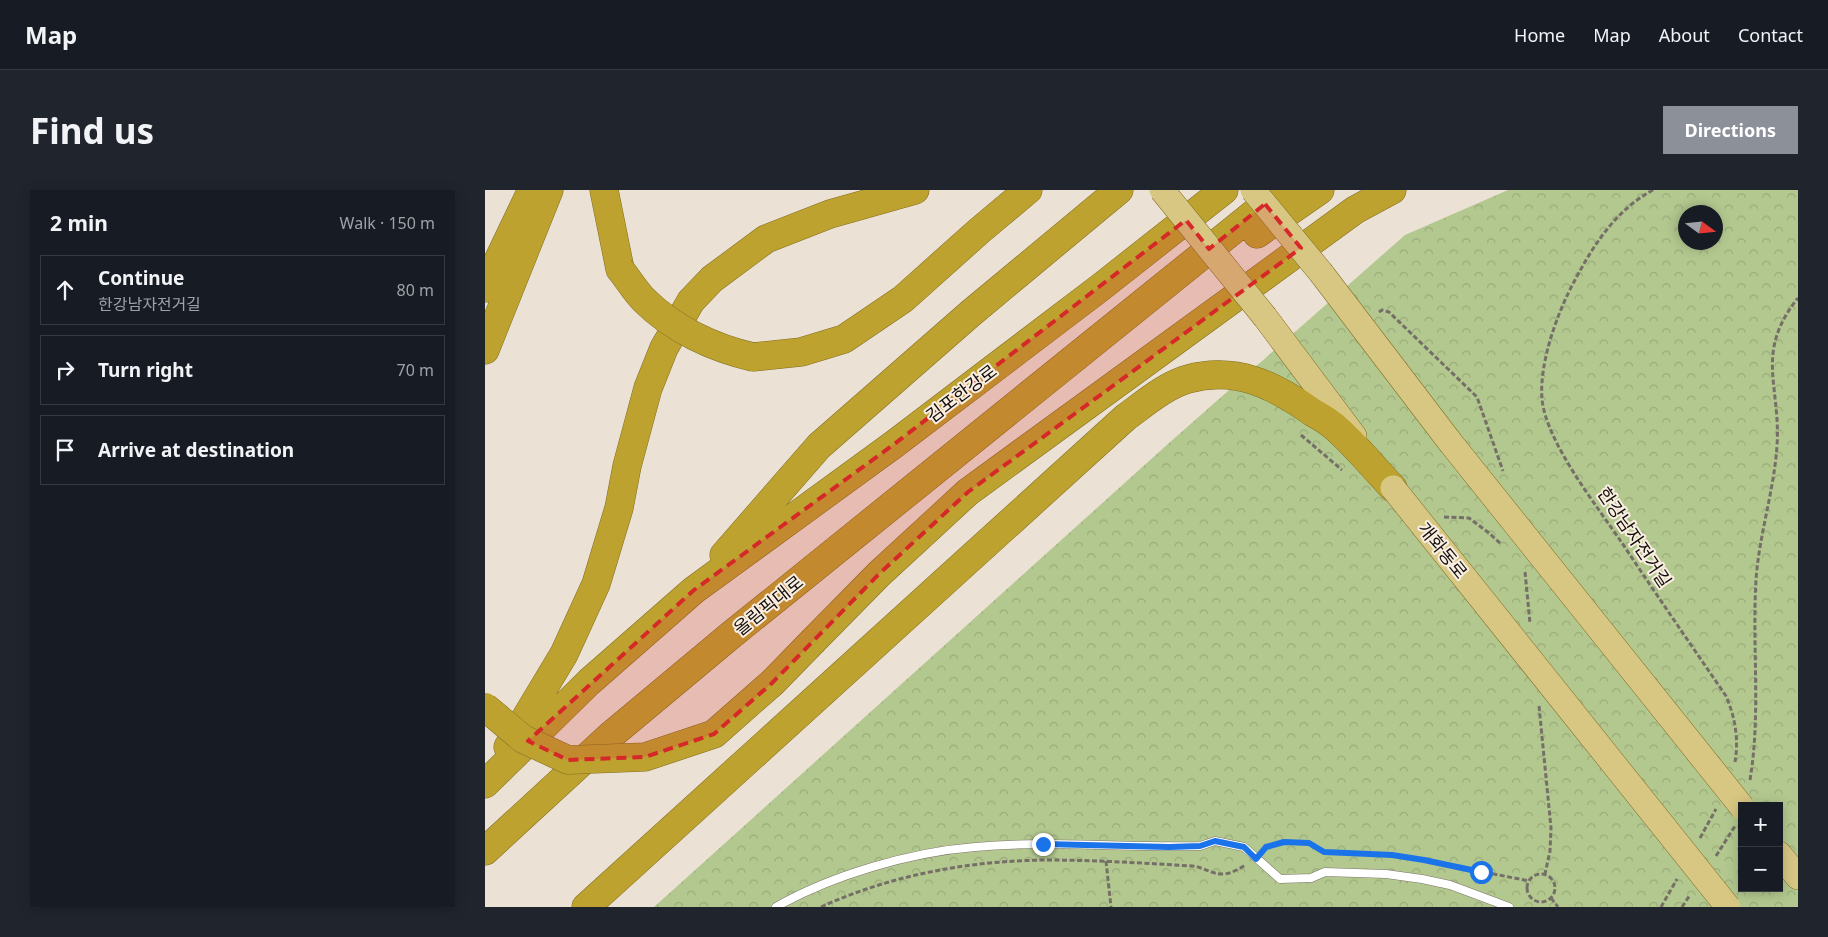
<!DOCTYPE html>
<meta charset="utf-8">
<style>
body{margin:0;font-family:"Noto Sans","Noto Sans KR",sans-serif;background:#20242c;color:#f1f3f6}
.controls{position:absolute;right:15px;bottom:15px;display:grid;overflow:hidden;border-radius:0px;box-shadow:0 2px 12px #0003}
.controls button{width:45px;height:45px;display:grid;place-items:center;padding:0;border:0;border-bottom:1px solid #363941;background:#171b24;color:#f1f3f6;font:25px sans-serif}
.compass{position:absolute;left:1193px;top:15px;width:45px;height:45px;border-radius:50%;background:#171b24;box-shadow:0 2px 12px #0003;rotate:105deg}
.stop{position:absolute;width:15px;height:15px;margin:-11px;border:4px solid #1a73e8;border-radius:50%;background:#fff}
.stop.end{background:#1a73e8;border-color:#fff;box-shadow:0 1px 5px #0008}
.list{margin:0;padding:0;list-style:none}
h2{display:flex;justify-content:space-between;align-items:center;height:65px;margin:0;padding:0 20px;font-size:21px}
h2 small{font-size:16px;font-weight:400;color:#9ea1a6}
.list li{display:grid;grid-template-columns:32px 1fr auto;gap:15px;align-items:center;box-sizing:border-box;height:70px;margin:0 10px 10px;padding:0 10px;border:1px solid #363941;border-radius:0px}
.list b{display:block;font-size:19px;white-space:nowrap}
.list p{margin:0;font-size:16px;white-space:nowrap;color:#9ea1a6}
.list em{font-size:16px;font-style:normal;color:#9ea1a6}
.icon{flex:none;width:28px;height:28px;fill:none;stroke:currentColor;stroke-width:2;stroke-linecap:round;stroke-linejoin:round}
.map{position:relative;flex:none;width:1313px;height:717px;overflow:hidden;border-radius:0px}
header{display:flex;align-items:center;gap:30px;box-sizing:border-box;height:70px;padding:0 25px;background:#171b24;border-bottom:1px solid #363941}
header strong{font-size:24px}
nav{display:flex;gap:28px;margin-inline-start:auto;font-size:18px}
.intro{display:flex;align-items:center;justify-content:space-between;box-sizing:border-box;height:120px;padding:0 30px}
h1{margin:0;font-size:35px}
.button{padding:12px 22px;border-radius:0px;background:#8c9099;color:#fff;font-size:18px;font-weight:700}
main{display:flex;gap:30px;padding:0 30px}
aside{flex:1;background:#171b24;border-radius:0px;box-shadow:0 2px 12px #0003}
.map>svg:first-child{display:block}
</style>
<header>
<strong>Map</strong>
<nav><a>Home</a><a>Map</a><a>About</a><a>Contact</a></nav>
</header>
<div class="intro"><h1>Find us</h1><a class="button">Directions</a></div>
<main>
<aside>
<h2>2 min<small>Walk · 150 m</small></h2>
<ul class="list">
<li><svg class="icon" aria-label="ahead" viewBox="0 0 24 24"><path d="M12 20V5M6 11l6-6 6 6"/></svg><div><b>Continue</b><p>한강남자전거길</p></div><em>80 m</em></li>
<li><svg class="icon" aria-label="right" viewBox="0 0 24 24"><path d="M7 20v-9h11M14 6l5 5-5 5"/></svg><div><b>Turn right</b></div><em>70 m</em></li>
<li><svg class="icon" aria-label="arrive" viewBox="0 0 24 24"><path d="M6 21V4h12l-3 4 3 4H6"/></svg><div><b>Arrive at destination</b></div></li>
</ul>
</aside>
<div class="map">
<svg width="1313" height="717" viewBox="0 0 1313 717">
<defs>
<pattern id="park-crowns" width="20" height="18" patternUnits="userSpaceOnUse" patternTransform="scale(1.25)"><rect width="20" height="18" fill="#b3c88f"/><path d="M2 6a3 3 0 1 1 6 0M12 15a3 3 0 1 1 6 0" fill="none" stroke="#99ab7a"/></pattern>
</defs>
<rect width="100%" height="100%" fill="#ece1d5"/>
<path fill="url(#park-crowns)" fill-rule="evenodd" d="M1023,0H1313V717H169L684,253L920,45ZM1200,22H1230V52H1200ZM1257,616H1294V698H1257Z"/>
<g fill="none" stroke-linecap="round" stroke-linejoin="round">
<g stroke="#7d7368" stroke-width="9">
<path id="lane" d="M291,717C347,685 426,662 490,657C565,650 640,658 715,656L730,651L759,657L795,689L826,688L840,682L901,684L937,689L965,695L1024,717"/>
</g>
<g stroke="#816f23" stroke-width="26">
<path id="primary" d="M837,84L965,252
M780,127L869,246
M1294,664L1313,687"/>
</g>
<g stroke="#816f23" stroke-width="29">
<path id="highway" d="M119,0L135,79
M772,44L835,0
M0,98L43,8
M0,160L64,0
M268,167L316,162L359,149L418,109L494,41L543,0
M239,365L334,256L486,123L634,0
M329,450L394,384L483,302L870,20L907,0
M23,557L79,464L111,394L134,318L142,276L163,198L179,158L206,111L227,89L281,49L345,24L430,0
M0,594L104,492L209,400L408,255L616,97L739,0
M0,661L125,546L246,445L798,0
M101,717L641,227C659,214 681,195 703,189C751,176 789,195 827,222C836,227 845,232 852,239C872,257 889,278 908,298"/>
</g>
<path stroke="#756f67" stroke-width="3" stroke-dasharray="5 2.5" stroke-linecap="butt" d="M1168,0C1131,20 1109,54 1090,90C1073,121 1054,172 1057,209C1061,252 1112,316 1137,353C1171,404 1206,455 1241,506C1250,527 1254,549 1250,572
M894,122L897,120L904,122L992,207L1018,281
M816,245L857,280
M959,327L984,328L1004,343L1016,354
M1040,382L1045,433
M1054,516L1066,638L1065,661L1060,684
M1265,590C1276,524 1267,457 1271,390C1274,345 1289,301 1292,256C1296,195 1269,163 1313,108
M1215,648L1231,619
M780,658L799,652L823,653L839,662L907,665L939,670L1044,691
M1231,666L1250,636
M621,671L626,717
M1042 698a14 14 0 1 1 28 0a14 14 0 1 1-28 0Z
M1066,708L1073,717
M336,717C406,685 483,671 560,670C609,670 658,673 707,676C719,677 727,685 740,684C747,683 755,678 761,675
M1176,717L1192,689
M1197,717L1205,705"/>
<use href="#lane" stroke="#fff" stroke-width="8"/>
<use href="#primary" stroke="#d7c783" stroke-width="25"/>
<use href="#highway" stroke="#bda230" stroke-width="28"/>
<g stroke="#816f23" stroke-width="26" stroke-linecap="butt">
<path id="primary-bridge" d="M677,0L780,127
M768,0L837,84
M965,252L1257,617
M908,298L1243,717"/>
</g>
<g stroke="#816f23" stroke-width="29" stroke-linecap="butt">
<path id="highway-bridge" d="M135,79C143,89 150,101 159,110C188,139 228,158 268,167
M0,517L38,549L83,570L160,567L229,544L287,493L329,450"/>
</g>
<use href="#primary-bridge" stroke="#d7c783" stroke-width="25"/>
<use href="#highway-bridge" stroke="#bda230" stroke-width="28"/>
</g>
<g fill="none" stroke-linecap="round" stroke-linejoin="round">
<path stroke="#1a73e8" stroke-width="6" d="M558,654L684,657L715,656L730,651L759,657L771,669L781,657L799,652L824,653L839,662L907,665L939,670L996,682"/>
</g>
<path fill="#d62828" fill-opacity="0.2" stroke="#d62828" stroke-width="4" stroke-dasharray="10 6" stroke-linejoin="round" d="M780,14L816,58L483,302L394,384L287,493L229,544L160,567L83,570L43,551L209,400L408,255L701,30L724,59Z"/>
<g text-anchor="middle" dominant-baseline="central" stroke-width="4" stroke-linejoin="round" paint-order="stroke">
<g font-size="18" fill="#120f0b" stroke="#faeee2">
<text transform="translate(476 203) rotate(-37)">김포한강로</text>
<text transform="translate(1150 347) rotate(56)">한강남자전거길</text>
<text transform="translate(958 360) rotate(51)">개화동로</text>
<text transform="translate(283 415) rotate(-39)">올림픽대로</text>
</g>
</g>
</svg>
<div class="controls">
<button>+</button>
<button>−</button>
</div>
<svg class="compass" viewBox="-18 -18 36 36"><path d="M0-13l5 13h-10z" fill="#e53935"/><path d="M0 13l5-13h-10z" fill="#9ea1a6"/></svg>
<div class="stop" style="left:996px;top:682px"></div>
<div class="stop end" style="left:558px;top:654px"></div>
</div>
</main>
